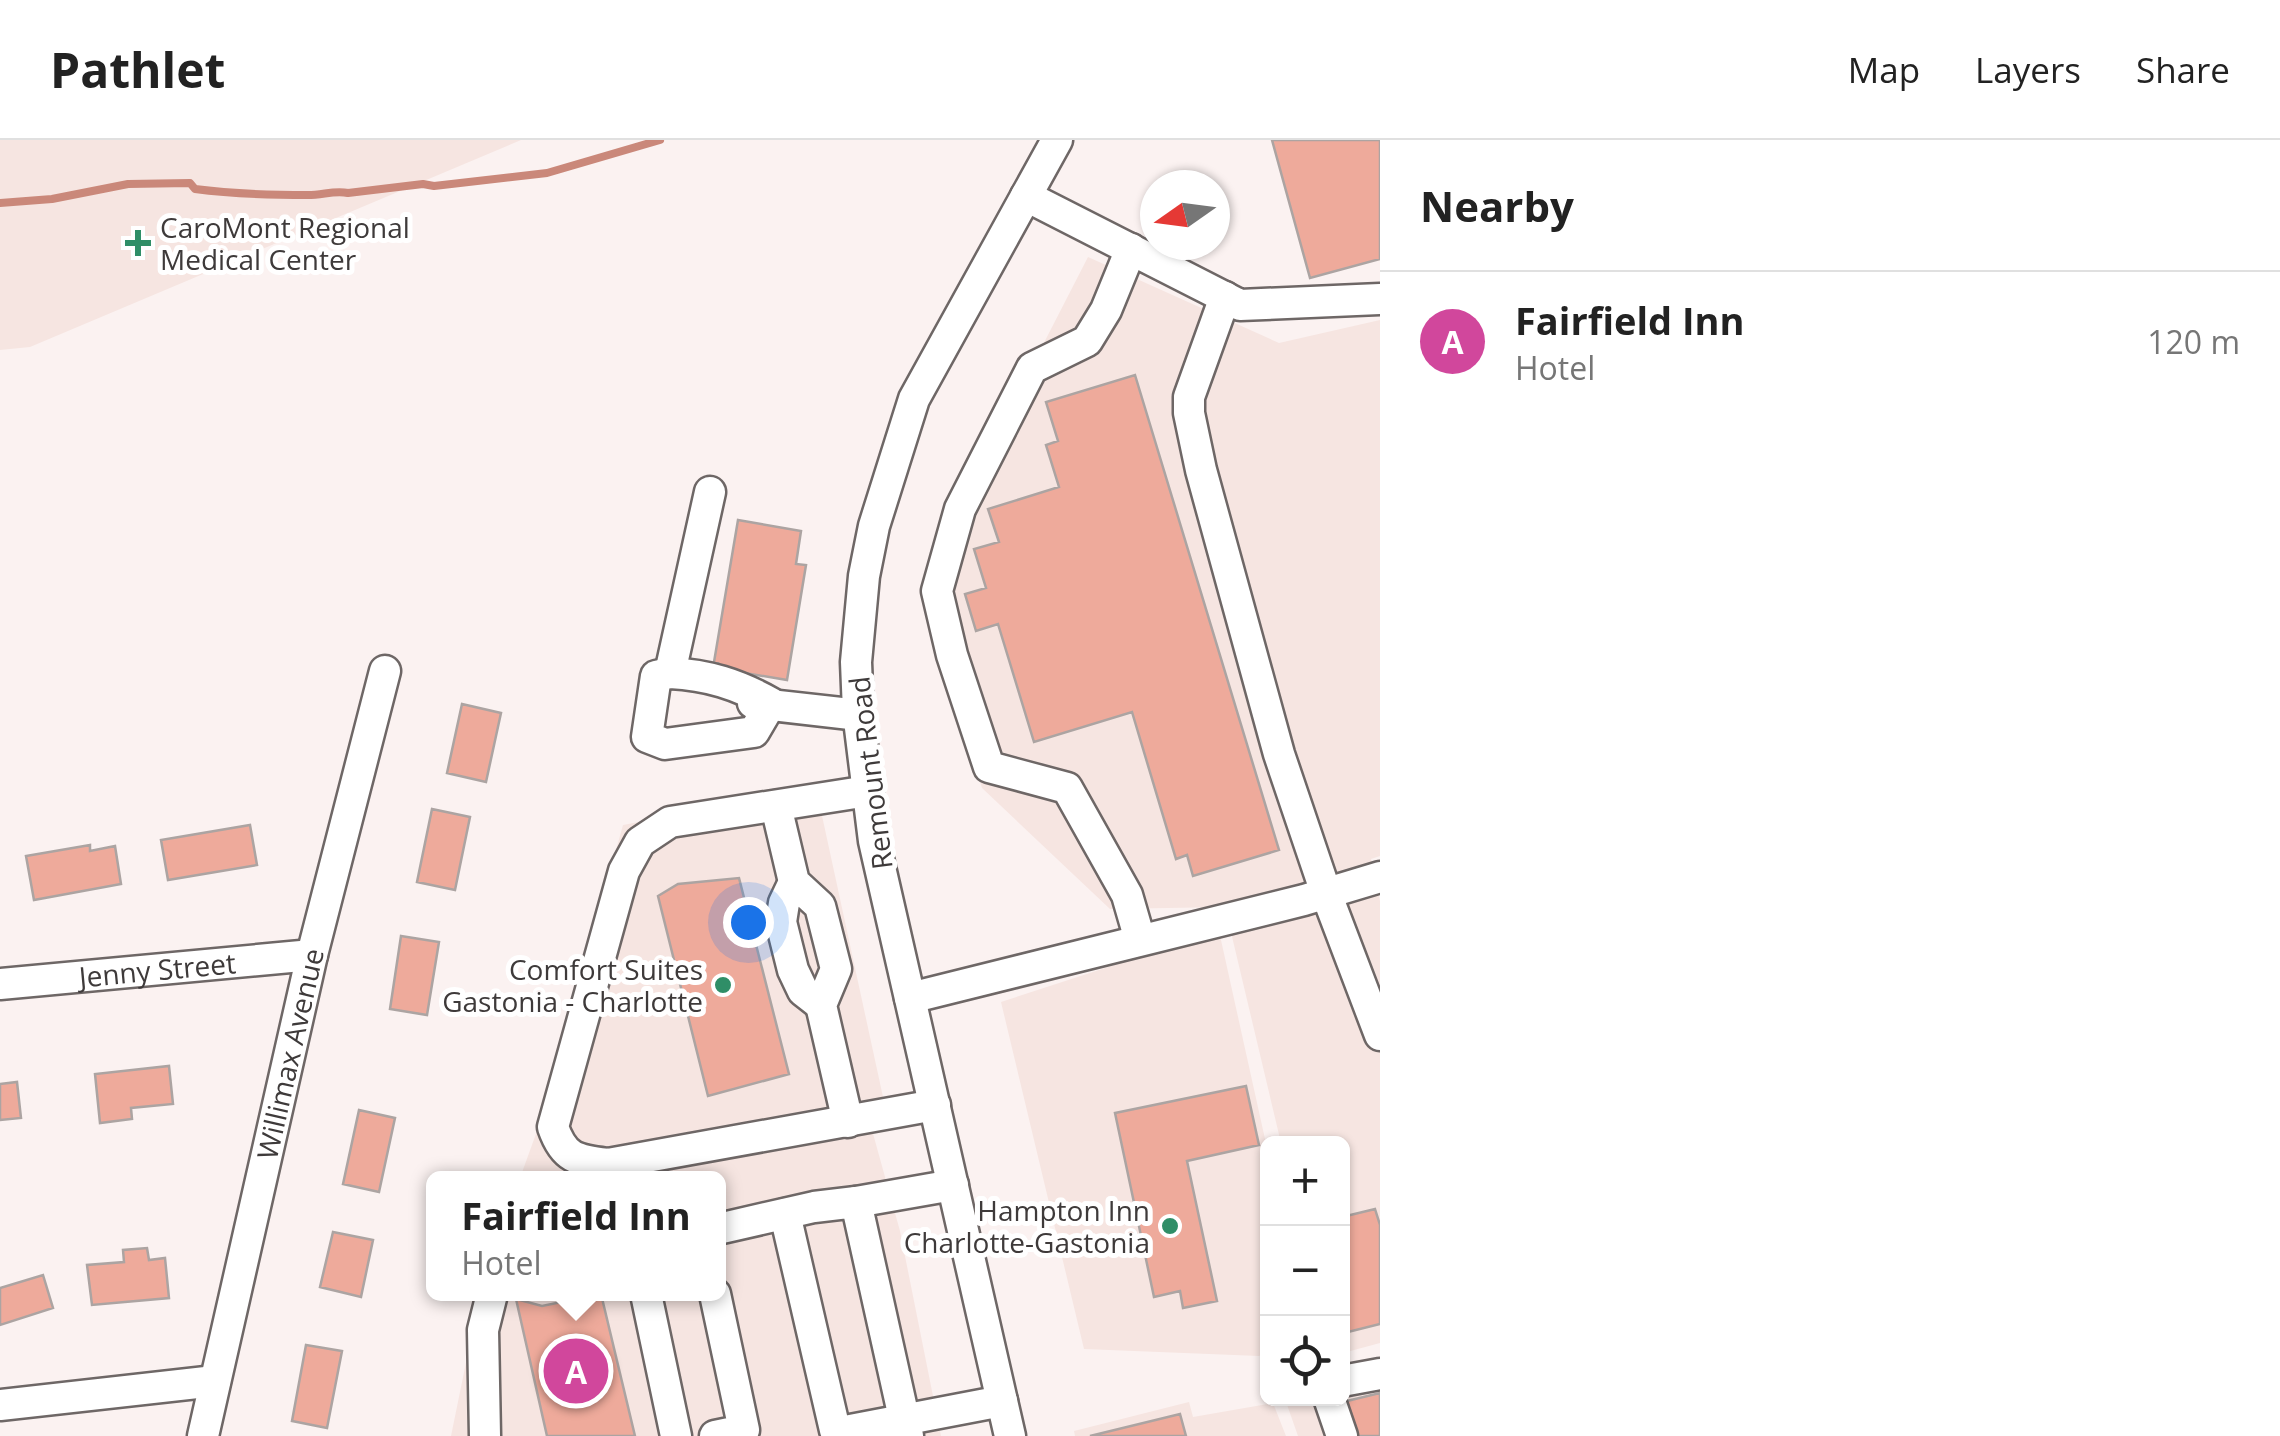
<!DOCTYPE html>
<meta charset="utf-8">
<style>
body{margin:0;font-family:"Open Sans",sans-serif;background:#f2f2f2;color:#222}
.controls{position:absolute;right:30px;bottom:30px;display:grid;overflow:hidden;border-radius:15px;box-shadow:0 2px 8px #0004}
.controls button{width:90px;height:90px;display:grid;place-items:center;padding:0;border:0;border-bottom:2px solid #e0e0e0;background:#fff;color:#222;font:50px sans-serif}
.compass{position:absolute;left:1140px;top:30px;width:90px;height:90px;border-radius:50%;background:#fff;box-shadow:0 2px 8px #0004;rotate:256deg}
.you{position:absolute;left:748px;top:782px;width:35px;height:35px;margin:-25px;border:8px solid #fff;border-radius:50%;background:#1a73e8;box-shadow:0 0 0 15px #1a73e833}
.badge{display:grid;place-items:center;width:65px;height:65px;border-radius:50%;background:#db2777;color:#fff;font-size:32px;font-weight:700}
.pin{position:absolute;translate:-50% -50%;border:5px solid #fff;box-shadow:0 2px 10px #0006}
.popup{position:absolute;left:426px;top:1031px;width:300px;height:130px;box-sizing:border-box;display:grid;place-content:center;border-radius:15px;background:#fff;filter:drop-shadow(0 2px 8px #0005);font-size:32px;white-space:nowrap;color:#767676}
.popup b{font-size:38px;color:#222}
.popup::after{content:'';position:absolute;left:50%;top:100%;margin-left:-20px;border:20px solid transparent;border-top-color:#fff}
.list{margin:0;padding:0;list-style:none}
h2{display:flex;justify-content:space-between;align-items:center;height:130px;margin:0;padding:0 40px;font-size:42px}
h2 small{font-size:32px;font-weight:400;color:#767676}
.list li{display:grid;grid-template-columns:65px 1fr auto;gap:30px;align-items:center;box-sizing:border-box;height:140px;padding:0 40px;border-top:2px solid #e0e0e0}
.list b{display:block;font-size:38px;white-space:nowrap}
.list p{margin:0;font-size:32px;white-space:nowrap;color:#767676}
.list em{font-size:32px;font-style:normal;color:#767676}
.icon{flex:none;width:55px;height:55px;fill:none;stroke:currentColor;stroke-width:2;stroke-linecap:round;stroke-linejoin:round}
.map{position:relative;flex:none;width:1380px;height:1296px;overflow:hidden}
header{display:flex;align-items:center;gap:60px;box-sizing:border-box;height:140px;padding:0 50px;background:#fff;border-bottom:2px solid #e0e0e0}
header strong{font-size:48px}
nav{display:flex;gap:55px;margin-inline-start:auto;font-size:35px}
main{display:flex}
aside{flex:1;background:#fff}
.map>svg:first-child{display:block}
</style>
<header>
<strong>Pathlet</strong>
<nav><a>Map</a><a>Layers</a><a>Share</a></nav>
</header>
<main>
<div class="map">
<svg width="1380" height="1296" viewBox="0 0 1380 1296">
<rect width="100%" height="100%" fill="#fbf2f1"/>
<path fill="#f6e5e1" d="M0,0H521L30,207L0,210Z
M1088,117L1279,203L1380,180V716L1371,719L1380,761V1203L1343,1213L1342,1004L1281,1003L1225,767L1110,769L982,648L932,479L939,407Z
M816,648L883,957L886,986L872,990L900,1091L941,1296H451L480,1154H718V1038H520L537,991L623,685Z
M1219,791L1267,1008V1213L1259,1216L1084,1209L1001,862Z
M1380,1221V1296H1298L1285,1259L1342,1258L1343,1231Z
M1189,1262L1193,1277L1273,1263L1286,1296H1075L1074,1291Z"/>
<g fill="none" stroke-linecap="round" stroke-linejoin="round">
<path stroke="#ca887a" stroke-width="8" d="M0,63L52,59L128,44L190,43L195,49C233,54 270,55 308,55C323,55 335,50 348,53L423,44L434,46L547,33L660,0"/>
</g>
<path fill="#eeaa9b" stroke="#aca4a2" stroke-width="2.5" d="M1272,0H1380V119L1310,138Z
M1135,235L1279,710L1193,736L1187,715L1176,719L1132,572L1034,602L998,484L976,491L965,454L986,448L974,409L999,402L988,369L1059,347L1046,305L1058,301L1046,262Z
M738,380L801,391L796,424L806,425L787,540L739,532L714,547L718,523L714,522Z
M462,564L501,573L486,642L447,633Z
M432,669L470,677L455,750L417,742Z
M250,685L257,725L168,740L161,700Z
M90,705V711L115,706L121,744L34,760L26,716Z
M739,738L789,934L708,956L658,756L678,744Z
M401,796L439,802L427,875L390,869Z
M169,926L173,964L131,968L132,979L100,983L95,934Z
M17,942L21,978L0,980V944Z
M1246,946L1259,1005L1187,1021L1217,1161L1183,1168L1180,1151L1154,1157L1115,973Z
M359,970L395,978L379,1052L343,1044Z
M1375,1069L1380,1085V1184L1348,1192L1342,1171V1077Z
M333,1092L373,1100L361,1157L320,1147Z
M147,1108L149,1120L165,1118L169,1158L92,1165L87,1125L124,1122L123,1110Z
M43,1135L53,1168L0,1185V1148Z
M601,1154L635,1296H547L516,1159L542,1166Z
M306,1205L342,1211L327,1288L292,1281Z
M1380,1253V1296H1356L1347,1261Z
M1180,1274L1186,1296H1090Z"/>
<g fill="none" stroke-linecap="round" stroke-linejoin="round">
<g stroke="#6e6766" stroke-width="35">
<g id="minor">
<path d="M1026,56L1240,165L1380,159"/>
<path d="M1131,109L1106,170L1087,201L1032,228L960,369L937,451L952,515L989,627L1067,648L1127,755L1140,800"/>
<path d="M1225,157L1189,257V273L1201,330L1279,614L1326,753L1380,895"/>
<path d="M670,533C708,535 737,544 771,563L754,592L665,604L647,597L656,536Z"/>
<path d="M670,533L710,352"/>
<path d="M753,563L859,575"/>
<path d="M868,651L670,682L640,702L624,731L553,987C564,1019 577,1020 608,1024L935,965"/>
<path d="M776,666L794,742L820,766L836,829L821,865L848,982"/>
<path d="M794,742L784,763L781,782L793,830L803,851L821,865"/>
<path id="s1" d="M0,844L312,815"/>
<path d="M910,858L1304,760L1380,737"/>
<path d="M856,1062L953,1045"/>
<path d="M785,1074L835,1290L840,1292L1002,1261"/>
<path d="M718,1089L814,1067L856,1062L908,1296"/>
<path d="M646,1154L676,1296"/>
<path d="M715,1154L744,1290L715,1296"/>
<path d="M1342,1241L1380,1234"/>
<path d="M1329,1258L1342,1296"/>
<path d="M0,1265L215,1241"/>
<path id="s2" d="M203,1296L312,815L385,531"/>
<path d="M485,1296L483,1190L492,1154"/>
<path d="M1010,1296L874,701L858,572L856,522L864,436L874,386L914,259L1057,0"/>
</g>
</g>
<use href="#minor" stroke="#fff" stroke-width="30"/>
</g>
<g fill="#2f8e67" stroke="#fff" stroke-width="4">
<path d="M133 88h10v10h10v10h-10v10h-10v-10h-10v-10h10z"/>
<circle cx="723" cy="845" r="10"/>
<circle cx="1170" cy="1086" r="10"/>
</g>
<g text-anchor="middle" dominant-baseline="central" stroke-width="10" stroke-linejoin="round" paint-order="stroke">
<g font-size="28" fill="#3e3a3a" stroke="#fff" text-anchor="end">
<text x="160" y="87" text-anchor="start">CaroMont Regional<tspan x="160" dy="32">Medical Center</tspan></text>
<text x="703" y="829">Comfort Suites<tspan x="703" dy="32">Gastonia - Charlotte</tspan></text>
<text x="1150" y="1070">Hampton Inn<tspan x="1150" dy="32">Charlotte-Gastonia</tspan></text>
</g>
<g font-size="28" fill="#3e3a3a" stroke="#fff">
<text transform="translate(870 633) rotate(-97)">Remount Road</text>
<text stroke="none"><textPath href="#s1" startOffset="158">Jenny Street</textPath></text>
<text stroke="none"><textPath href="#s2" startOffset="392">Willimax Avenue</textPath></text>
</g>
</g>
</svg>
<div class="controls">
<button>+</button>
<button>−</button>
<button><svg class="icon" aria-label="locate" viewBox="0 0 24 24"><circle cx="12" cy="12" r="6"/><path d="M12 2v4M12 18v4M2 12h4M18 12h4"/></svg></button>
</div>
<svg class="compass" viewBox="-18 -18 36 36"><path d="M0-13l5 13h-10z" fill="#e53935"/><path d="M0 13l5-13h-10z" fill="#767676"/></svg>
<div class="you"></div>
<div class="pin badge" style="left:576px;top:1231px;background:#d1479c">A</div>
<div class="popup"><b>Fairfield Inn</b>Hotel</div>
</div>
<aside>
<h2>Nearby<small></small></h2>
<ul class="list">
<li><span class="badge" style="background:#d1479c">A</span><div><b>Fairfield Inn</b><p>Hotel</p></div><em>120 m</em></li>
</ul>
</aside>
</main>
